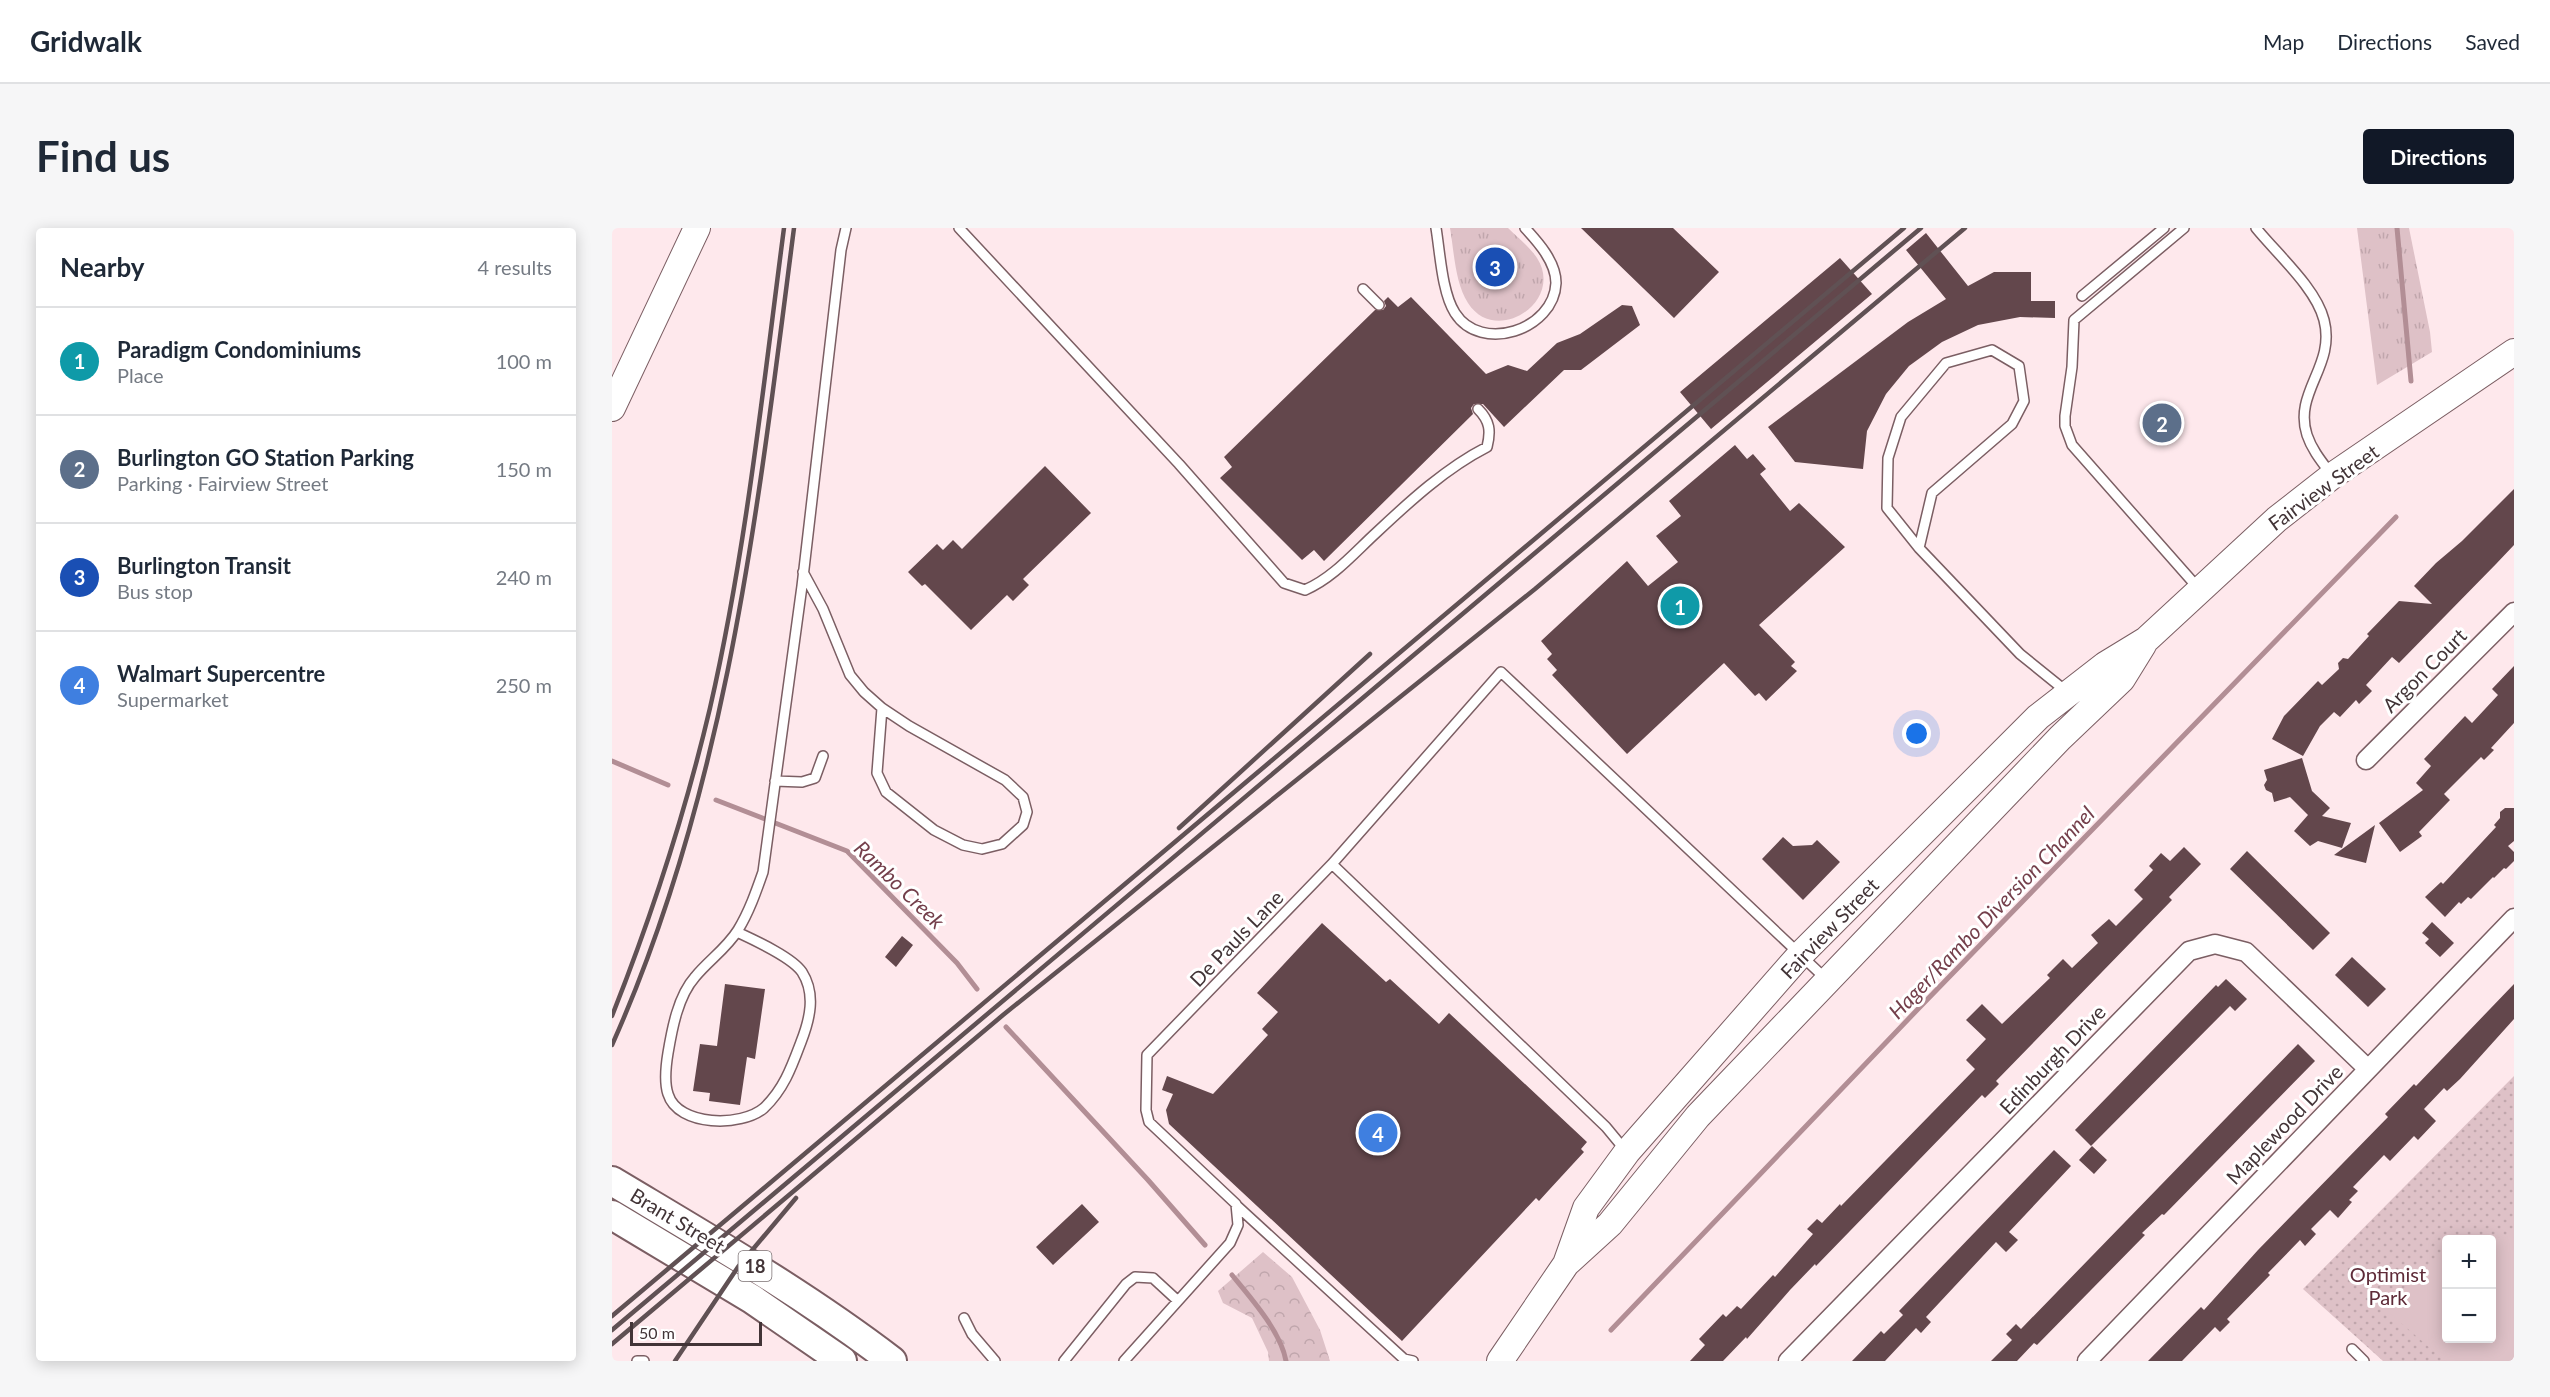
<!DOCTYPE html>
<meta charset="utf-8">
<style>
body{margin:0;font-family:Lato,sans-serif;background:#f6f6f7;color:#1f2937}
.controls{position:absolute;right:18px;bottom:18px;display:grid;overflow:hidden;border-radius:6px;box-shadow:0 3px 15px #0003}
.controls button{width:54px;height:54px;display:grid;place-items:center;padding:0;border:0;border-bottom:2px solid #e0e1e3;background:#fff;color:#1f2937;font:30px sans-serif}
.scale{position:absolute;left:18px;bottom:15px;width:132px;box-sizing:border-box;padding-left:6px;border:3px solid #423437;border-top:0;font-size:16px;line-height:21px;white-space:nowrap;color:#423437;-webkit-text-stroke:4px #fff;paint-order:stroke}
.you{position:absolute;left:1305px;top:506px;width:21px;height:21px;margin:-15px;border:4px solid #fff;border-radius:50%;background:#1a73e8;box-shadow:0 0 0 9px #1a73e833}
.badge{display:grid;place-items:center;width:39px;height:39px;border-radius:50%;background:#111827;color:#fff;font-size:20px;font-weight:700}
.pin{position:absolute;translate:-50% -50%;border:3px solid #fff;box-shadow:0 2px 6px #0006}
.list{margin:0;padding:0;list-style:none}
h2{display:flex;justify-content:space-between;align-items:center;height:78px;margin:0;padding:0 24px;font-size:26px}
h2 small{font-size:20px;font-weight:400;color:#747a83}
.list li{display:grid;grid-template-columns:39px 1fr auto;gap:18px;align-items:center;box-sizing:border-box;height:108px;padding:0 24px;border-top:2px solid #e0e1e3}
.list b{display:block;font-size:22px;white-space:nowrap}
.list p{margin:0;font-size:20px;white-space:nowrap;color:#747a83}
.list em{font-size:20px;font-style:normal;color:#747a83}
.map{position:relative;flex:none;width:1902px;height:1133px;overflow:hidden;border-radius:6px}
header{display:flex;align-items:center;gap:36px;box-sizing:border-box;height:84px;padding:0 30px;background:#fff;border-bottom:2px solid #e0e1e3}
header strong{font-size:28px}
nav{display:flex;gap:33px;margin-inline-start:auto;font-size:21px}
.intro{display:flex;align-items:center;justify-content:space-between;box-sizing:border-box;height:144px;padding:0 36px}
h1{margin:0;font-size:42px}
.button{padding:15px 27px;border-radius:6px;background:#111827;color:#fff;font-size:21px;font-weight:700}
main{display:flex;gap:36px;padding:0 36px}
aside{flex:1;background:#fff;border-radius:6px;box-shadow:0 3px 15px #0003}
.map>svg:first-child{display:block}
</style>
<header>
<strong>Gridwalk</strong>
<nav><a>Map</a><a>Directions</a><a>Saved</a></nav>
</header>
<div class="intro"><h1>Find us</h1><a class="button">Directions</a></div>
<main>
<aside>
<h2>Nearby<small>4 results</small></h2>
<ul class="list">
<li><span class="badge" style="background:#0f9aa8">1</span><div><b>Paradigm Condominiums</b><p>Place</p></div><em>100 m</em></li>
<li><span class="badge" style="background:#5c6f8a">2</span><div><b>Burlington GO Station Parking</b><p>Parking · Fairview Street</p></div><em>150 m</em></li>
<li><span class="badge" style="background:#1a4fb4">3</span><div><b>Burlington Transit</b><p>Bus stop</p></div><em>240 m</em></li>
<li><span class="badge" style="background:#3f7fe0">4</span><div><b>Walmart Supercentre</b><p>Supermarket</p></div><em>250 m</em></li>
</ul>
</aside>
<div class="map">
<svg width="1902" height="1133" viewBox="0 0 1902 1133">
<defs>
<pattern id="grass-tufts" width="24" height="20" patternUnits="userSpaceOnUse" patternTransform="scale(1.5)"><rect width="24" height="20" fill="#dec1c7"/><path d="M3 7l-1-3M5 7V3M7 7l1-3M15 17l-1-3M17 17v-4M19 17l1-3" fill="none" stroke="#c0a6ac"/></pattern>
<pattern id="forest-crowns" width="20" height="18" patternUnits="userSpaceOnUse" patternTransform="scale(1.5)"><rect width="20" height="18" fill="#dec1c7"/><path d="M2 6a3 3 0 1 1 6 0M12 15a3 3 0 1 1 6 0" fill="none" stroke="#c0a6ac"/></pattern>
<pattern id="park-dots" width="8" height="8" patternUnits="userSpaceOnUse" patternTransform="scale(1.5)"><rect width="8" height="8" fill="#dec1c7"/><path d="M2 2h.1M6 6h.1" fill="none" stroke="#c0a6ac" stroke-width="1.8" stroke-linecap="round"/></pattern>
</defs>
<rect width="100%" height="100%" fill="#fee8ec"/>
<path fill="url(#grass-tufts)" d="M838,0H896C905,9 918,19 925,30C953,73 884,119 856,75C843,55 842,23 838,0Z
M1745,0H1797L1818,104L1820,124L1765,157Z"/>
<path fill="url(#forest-crowns)" d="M651,1024L680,1049L708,1102L718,1133H657L656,1124L640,1090L611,1075L606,1063Z"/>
<path fill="url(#park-dots)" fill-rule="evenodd" d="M1902,848V1133H1771L1691,1061ZM1834,1012H1880V1110H1834Z"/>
<path fill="#dec1c7" d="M1902,1008V1133H1833L1774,1082L1803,1048L1834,1024V1110H1880V1012L1868,1011Z"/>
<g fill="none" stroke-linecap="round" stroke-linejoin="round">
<path stroke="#b28e95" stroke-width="5" d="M1785,0L1799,153
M0,533L56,557
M104,572L235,623L345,735L365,761
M394,799L536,952L593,1017
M620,1047C639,1070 669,1104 674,1133
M999,1102L1306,781L1784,289"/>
</g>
<path fill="#63474c" d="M969,0H1061L1107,44L1062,90Z
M1314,5L1356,58L1382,44H1419V73H1443V90L1408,89L1366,97L1330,114L1297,138L1274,166L1255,203L1251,241L1183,234L1156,199L1296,94L1334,71L1294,22Z
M1228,30L1260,66L1099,201L1068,164Z
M776,69L786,79L799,69L874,146L896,137L915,143L945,115L968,106L1010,77L1020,78L1028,97L969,142H952L892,199L871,176H862L859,180L861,186L712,333L702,322L690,332L608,250L620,239L612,229L763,82H771L774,78L772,73Z
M1123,217L1135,231L1141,226L1154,241L1148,246L1178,283L1187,275L1233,319L1147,397L1183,434L1179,438L1185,443L1154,473L1147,465L1143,468L1112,435L1015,526L940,447L945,442L935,431L940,426L929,413L1015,333L1036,358L1066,334L1044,308L1069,288L1057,273Z
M433,238L479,285L411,351L417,357L401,373L395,367L359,402L313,356L310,358L296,344L325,316L331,322L341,312L350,321Z
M1902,261V317L1884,336L1787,435L1780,429L1754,457L1760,463L1747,476L1744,472L1728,489L1722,484L1708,498L1691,528L1660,511L1672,488L1706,453L1710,457L1727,441L1726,435L1731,430L1736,431L1757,408L1755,406L1787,373L1820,376L1802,358L1824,335L1850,313Z
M1902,438V495L1879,520L1882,522L1872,532L1869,529L1832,566L1838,572L1807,604L1810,608L1788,624L1767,595L1811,562L1804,555L1819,538L1812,531L1853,488L1860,495L1886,467L1880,461Z
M1690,530L1700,563L1718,580L1710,588L1739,595L1730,620L1706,613L1698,618L1682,603L1696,587L1678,569L1662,574L1660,565L1654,562L1652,557L1655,552L1652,542Z
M1893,580H1902V613L1896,618L1902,624V633L1894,641L1892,640L1882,650L1881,649L1859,671L1856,669L1849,676L1847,674L1833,689L1813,669L1829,654L1831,656L1884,599L1882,597L1888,590V584Z
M1763,597L1754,635L1722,627Z
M1171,609L1181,618L1200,617L1205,612L1228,634L1191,672L1150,631Z
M1572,619L1589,636L1557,669L1560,672L1384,853L1387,856L1373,870L1370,867L1204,1038L1203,1036L1178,1062L1135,1111L1134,1109L1111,1133H1078L1093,1117L1087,1111L1111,1086L1114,1089L1125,1078L1129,1081L1161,1047L1163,1049L1201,1006L1195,1001L1205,991L1210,995L1228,976L1229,978L1363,841L1354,832L1374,811L1354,792L1370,776L1390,796L1438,750L1435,747L1451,731L1460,740L1486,715L1479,707L1497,691L1504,698L1531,671L1522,662L1541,642L1537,638L1549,625L1558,633Z
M1635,623L1718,705L1701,722L1618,641Z
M1820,694L1842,715L1828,729L1813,715L1817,711L1810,705Z
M710,695L774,754L778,751L827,796L837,785L975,914L969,921L972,924L937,962L927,973L924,970L790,1113L557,896L554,882L561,866L550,862L555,848L601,866L656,807L650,801L666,784L645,765Z
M290,708L301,717L284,739L273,729Z
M1740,729L1774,761L1756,779L1723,747Z
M1614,751L1635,771L1623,783L1618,778L1479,918L1463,902L1604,757L1606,759Z
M113,756L153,761L143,831L135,829L128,877L97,873L98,865L81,863L88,816L105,818Z
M1902,756V791L1848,851L1835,863L1832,860L1812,881L1824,893L1806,912L1802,908L1778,933L1772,927L1741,959L1746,963L1737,972L1740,974L1726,990L1718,982L1699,1001L1704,1006L1693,1018L1688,1012L1656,1045L1658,1047L1615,1091L1618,1094L1608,1104L1603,1099L1570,1133H1536L1589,1079L1592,1082L1646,1022L1776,889L1773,886L1802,856L1804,858Z
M1686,816L1703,833L1552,987L1550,986L1530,1005L1533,1007L1425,1117L1422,1115L1405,1133H1379L1400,1112L1394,1106L1404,1096L1409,1101Z
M1480,918L1495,932L1482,946L1467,932Z
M1442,922L1459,938L1397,1004L1406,1012L1394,1024L1384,1014L1314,1089L1319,1094L1309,1105L1304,1100L1273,1133H1240L1269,1103L1272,1106L1291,1087L1287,1083Z
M470,976L487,994L441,1037L424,1019Z"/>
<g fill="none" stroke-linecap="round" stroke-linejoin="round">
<g stroke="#7b5e63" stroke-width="12">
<path id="lane" d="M347,0L567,236L672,355L693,362C721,350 742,325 765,304C798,273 834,240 875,219C879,203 878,193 866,181
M824,0C828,24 830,65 843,85C869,126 942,102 944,55C944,34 926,14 913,0
M1572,0L1462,92L1460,139L1453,188V198L1460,217L1587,361
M1644,0C1665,26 1704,60 1712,92C1724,138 1681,164 1695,207C1700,222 1710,234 1719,246
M751,61L767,77
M1470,68L1552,0
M1307,320L1320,265L1400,196L1412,173L1407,138L1380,122L1334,135L1289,189L1276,230L1275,280L1307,320L1408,426L1455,464
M191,344L211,381L238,447L252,464L270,480L297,498L393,552L411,569L415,584L411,597L390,616L370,621L351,617L322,602L274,564L265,545L270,480
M163,553L190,554L203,550L211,528
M720,636L889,444L1214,751
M125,704C142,712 180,729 190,744C204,766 198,791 189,814C180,838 172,861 152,880C130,899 66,899 56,866C52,854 54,837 56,825C60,801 66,768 83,749C96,733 115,720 126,702C137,684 144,664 151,644L190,358L229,22L234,0
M624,977L792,1131L801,1133
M352,1090L360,1106L383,1133
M1740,1121L1752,1133
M25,1133H32
M452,1133L514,1056L523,1049L541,1050L566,1073
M512,1133L618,1015L626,997L624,976L537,894L534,882L535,827L720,636L994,899L1013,922"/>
</g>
<g stroke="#7b5e63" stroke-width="21">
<path id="street" d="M1754,532L1902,384
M1176,1133L1577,723L1603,716L1634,724L1756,841
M1475,1133L1902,690"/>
</g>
<g stroke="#7b5e63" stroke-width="28">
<path id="secondary" d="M0,180L85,0
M954,1036L974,980L1015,924L1188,727L1426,489L1493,437L1534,412L1665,291L1720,248L1902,124
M888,1133L954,1036L998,996L1086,888L1448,510L1510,451L1531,417"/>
</g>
<g stroke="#7b5e63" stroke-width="32">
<path id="primary" d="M0,953C95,1010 191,1065 280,1133
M0,987L140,1071L230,1133"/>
</g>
<use href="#lane" stroke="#fff" stroke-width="9"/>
<use href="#street" stroke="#fff" stroke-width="18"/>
<use href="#secondary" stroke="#fff" stroke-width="26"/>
<use href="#primary" stroke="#fff" stroke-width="28"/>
<path stroke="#605154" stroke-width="4.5" d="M567,600L758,426
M0,788C40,687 73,586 98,480C134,323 151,160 172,0
M0,817C116,558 146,278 182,0
M0,1088L1292,0
M0,1102L1309,0
M0,1116L391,787L923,361L1353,0
M63,1133L126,1039L184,970"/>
</g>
<g text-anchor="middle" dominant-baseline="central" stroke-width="6" stroke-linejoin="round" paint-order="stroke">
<rect fill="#fff" stroke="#7b7173" stroke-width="1.5" x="126.5" y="1023" width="33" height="30" rx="4.5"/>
<g font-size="18" font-weight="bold" fill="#423437">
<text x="143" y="1038">18</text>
</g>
<g font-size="20" fill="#423437" stroke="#fff">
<text transform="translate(1711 259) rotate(-36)">Fairview Street</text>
<text transform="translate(1812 442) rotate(-45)">Argon Court</text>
<text transform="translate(1217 700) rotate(-46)">Fairview Street</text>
<text transform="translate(624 710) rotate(-46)">De Pauls Lane</text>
<text transform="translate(1440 831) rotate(-46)">Edinburgh Drive</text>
<text transform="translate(1672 896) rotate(-46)">Maplewood Drive</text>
<text transform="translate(66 992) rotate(31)">Brant Street</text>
</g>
<g font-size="20" fill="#5e2b38" stroke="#fff">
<text x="1776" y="1046">Optimist<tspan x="1776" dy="23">Park</tspan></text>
</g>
<g font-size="21" font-style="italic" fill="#743f4b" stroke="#fff">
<text transform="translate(288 656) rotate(44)">Rambo Creek</text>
<text transform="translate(1379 684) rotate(-46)">Hager/Rambo Diversion Channel</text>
</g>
</g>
</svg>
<div class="controls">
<button>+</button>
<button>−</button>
</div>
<div class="scale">50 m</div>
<div class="you"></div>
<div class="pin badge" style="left:1068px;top:378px;background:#0f9aa8">1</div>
<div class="pin badge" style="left:1550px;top:195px;background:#5c6f8a">2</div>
<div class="pin badge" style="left:883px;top:39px;background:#1a4fb4">3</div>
<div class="pin badge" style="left:766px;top:905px;background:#3f7fe0">4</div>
</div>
</main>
